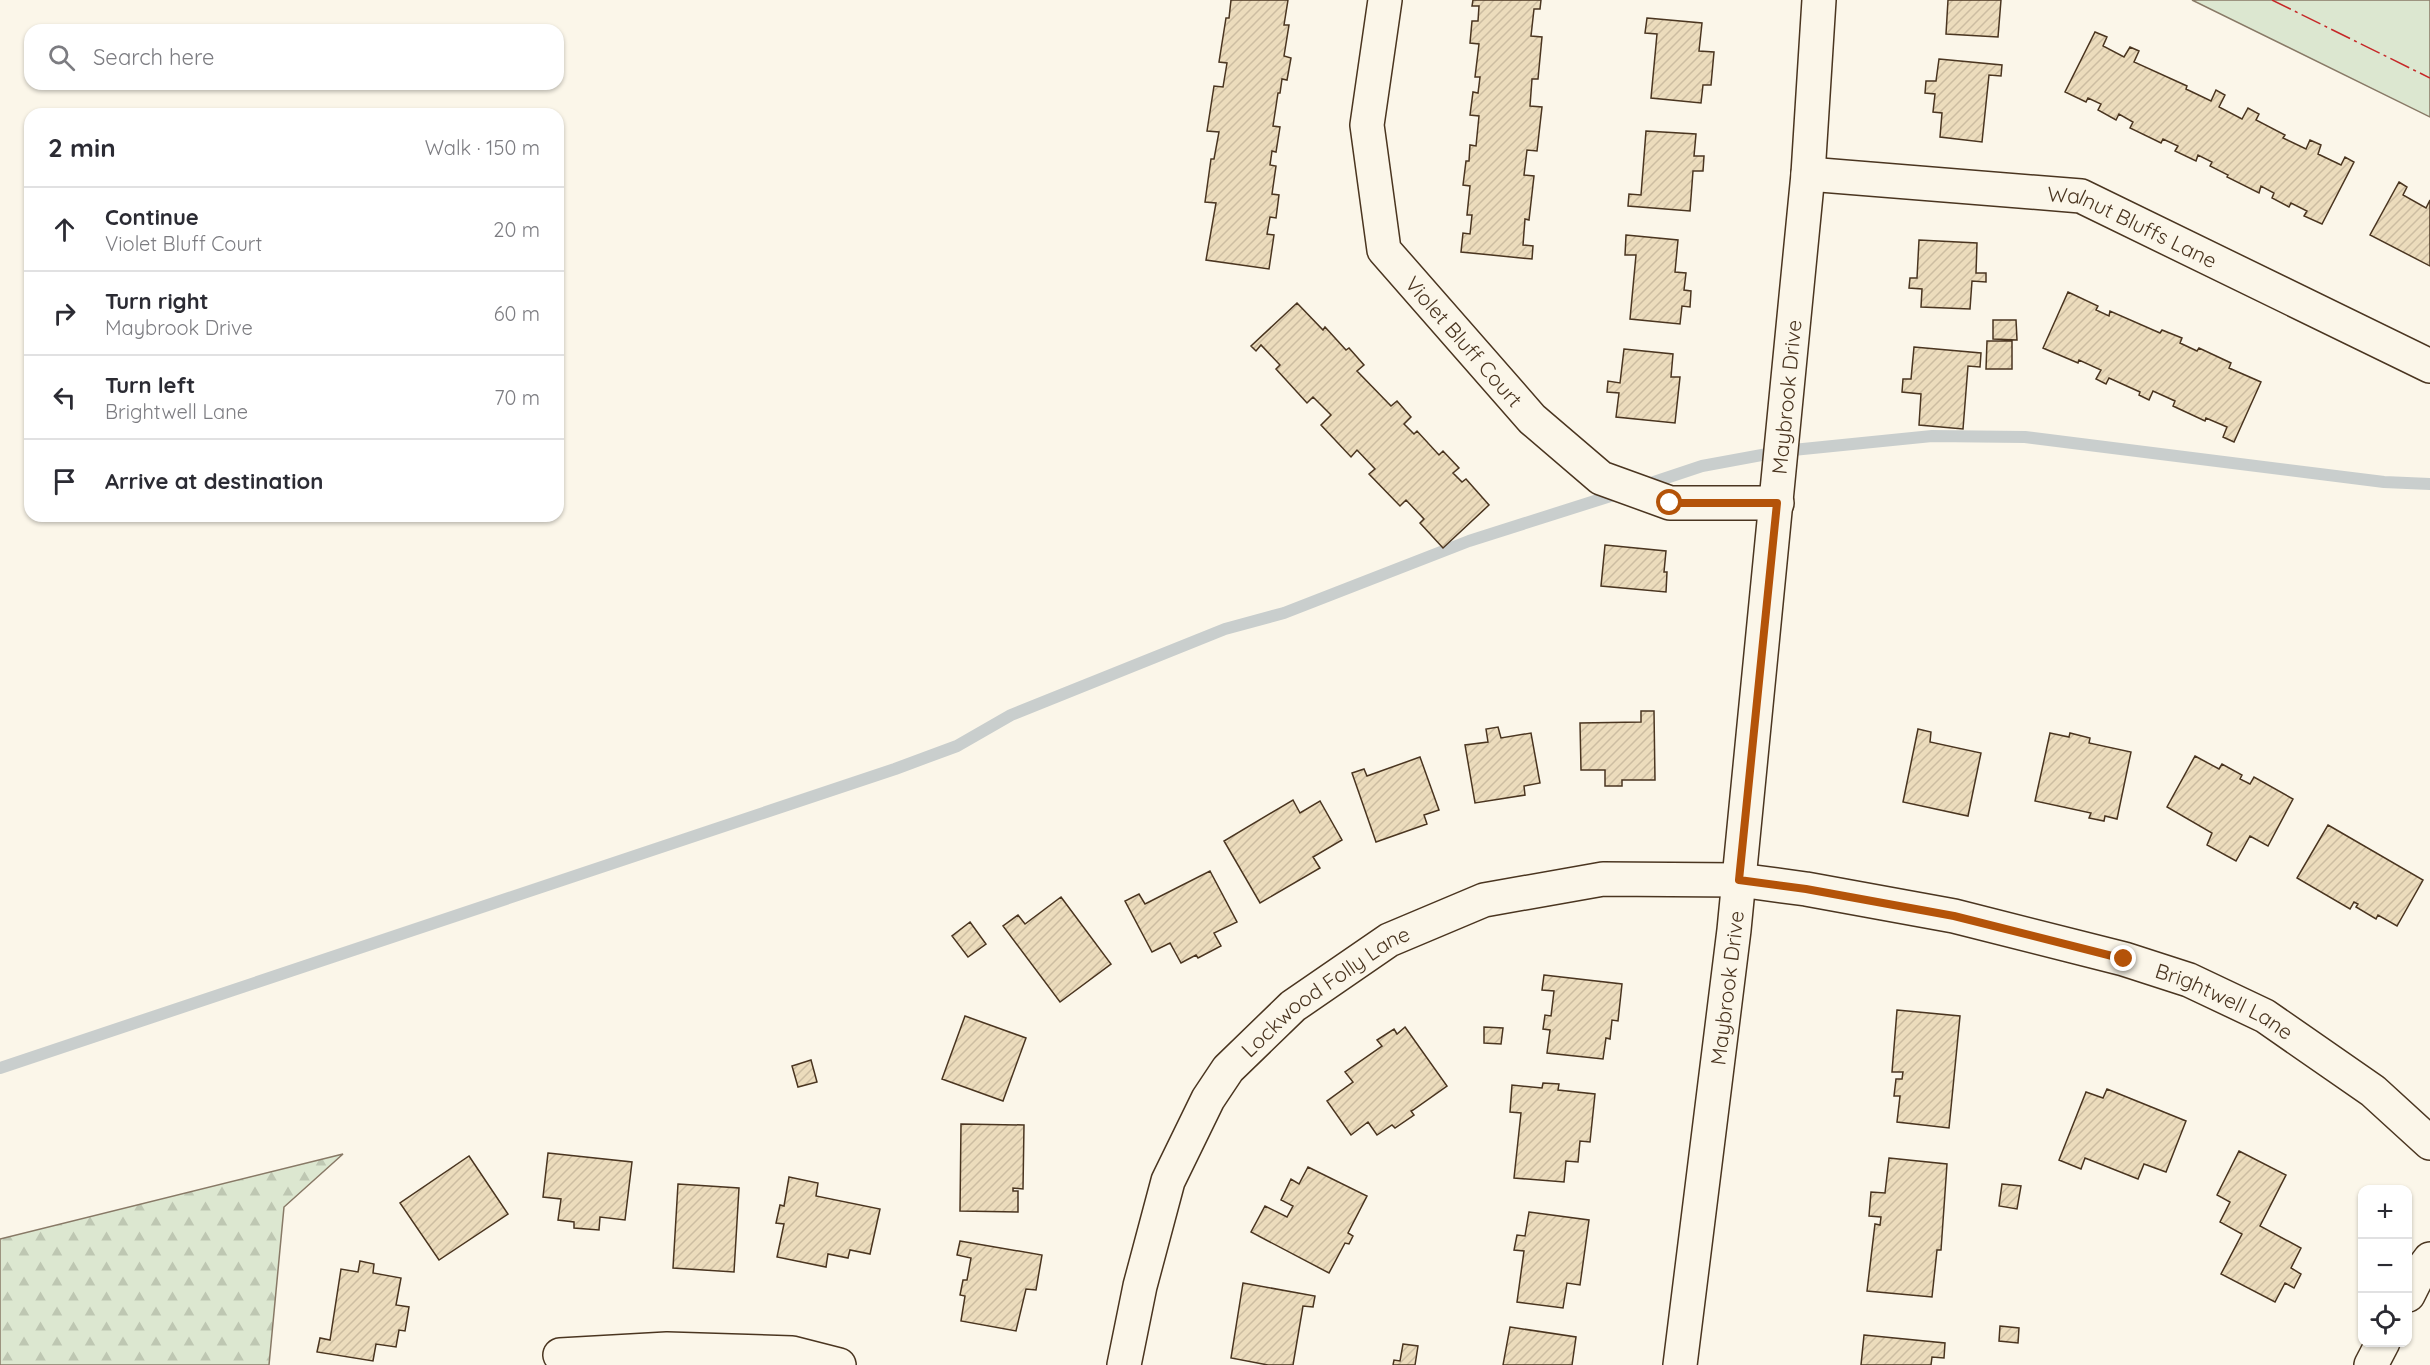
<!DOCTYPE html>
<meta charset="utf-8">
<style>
body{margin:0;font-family:Quicksand,sans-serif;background:#f7f7f7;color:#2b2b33}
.controls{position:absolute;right:18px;bottom:18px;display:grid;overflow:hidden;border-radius:12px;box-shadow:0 2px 4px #0004}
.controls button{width:54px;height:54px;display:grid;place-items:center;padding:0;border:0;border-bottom:2px solid #e1e1e2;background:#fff;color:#2b2b33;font:30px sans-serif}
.stop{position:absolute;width:18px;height:18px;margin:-14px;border:4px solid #b45309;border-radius:50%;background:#fff}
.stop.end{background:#b45309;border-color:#fff;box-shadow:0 2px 6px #0008}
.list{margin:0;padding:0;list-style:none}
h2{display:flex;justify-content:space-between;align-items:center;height:78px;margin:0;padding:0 24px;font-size:26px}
h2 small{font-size:20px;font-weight:400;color:#7c7c81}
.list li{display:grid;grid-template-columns:39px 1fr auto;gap:18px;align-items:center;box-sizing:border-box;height:84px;padding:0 24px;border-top:2px solid #e1e1e2}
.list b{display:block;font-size:22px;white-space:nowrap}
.list p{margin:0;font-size:20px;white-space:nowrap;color:#7c7c81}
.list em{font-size:20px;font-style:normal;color:#7c7c81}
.icon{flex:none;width:33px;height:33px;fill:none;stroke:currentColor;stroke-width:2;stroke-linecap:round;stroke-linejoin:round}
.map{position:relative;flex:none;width:2430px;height:1365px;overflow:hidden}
.search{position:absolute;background:#fff;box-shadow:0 2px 4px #0004;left:24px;top:24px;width:540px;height:66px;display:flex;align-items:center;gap:15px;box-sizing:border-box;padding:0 21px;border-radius:18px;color:#7c7c81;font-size:22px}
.panel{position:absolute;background:#fff;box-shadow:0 2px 4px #0004;left:24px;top:108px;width:540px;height:414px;border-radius:18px}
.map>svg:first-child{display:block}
</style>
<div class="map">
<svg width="2430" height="1365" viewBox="0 0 2430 1365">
<defs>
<pattern id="forest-firs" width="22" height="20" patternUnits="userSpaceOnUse" patternTransform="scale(1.5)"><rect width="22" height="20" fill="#dce7d0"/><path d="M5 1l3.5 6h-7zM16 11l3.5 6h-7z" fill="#bec7b2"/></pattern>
<pattern id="building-hatch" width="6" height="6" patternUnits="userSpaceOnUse" patternTransform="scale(1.5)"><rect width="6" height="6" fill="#ecdcbc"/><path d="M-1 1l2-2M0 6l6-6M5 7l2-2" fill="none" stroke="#ccbda1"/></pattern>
</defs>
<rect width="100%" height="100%" fill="#fbf6e9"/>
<path fill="#dce7d0" stroke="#887966" stroke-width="1.5" d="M2192,0H2430V117Z"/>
<path fill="url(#forest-firs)" stroke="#887966" stroke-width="1.5" d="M343,1154L284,1207L269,1365H0V1239Z"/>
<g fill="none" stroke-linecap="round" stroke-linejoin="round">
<path stroke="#c9cecd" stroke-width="12" d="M1642,486L1702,466L1783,451L1932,436L2025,437L2384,482L2430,484
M0,1068L895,769L957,746L1011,715L1225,629L1284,613L1469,541L1620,493"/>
</g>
<path fill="url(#building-hatch)" stroke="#4a3520" stroke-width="1.5" d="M1231,0H1288L1284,25H1289L1284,56L1291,58L1287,80L1282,79L1280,93H1278L1273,126L1280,127L1276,152L1272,151L1270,165L1276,166L1272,194L1279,195L1276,218L1270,217L1267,234L1274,235L1269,269L1206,260L1216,203L1205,202L1211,159H1214L1219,132L1207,131L1214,86L1223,87L1227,63L1219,62L1226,18H1229Z
M1473,0H1541L1540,9H1534L1531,36L1542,37L1538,79H1532L1530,106L1542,107L1537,151L1527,150L1524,175L1534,176L1529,220L1525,219L1523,245L1533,246L1532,259L1461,252L1463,233L1470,234L1472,215H1467L1470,186L1463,185L1466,161H1469L1470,145L1476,146L1479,116L1470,115L1473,92L1478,93L1480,77H1475L1479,44L1470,43L1472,21H1478L1479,6H1472Z
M1948,0H2001L1998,37L1946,34Z
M1647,18L1702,23L1699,51L1714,52L1711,85H1703L1701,103L1651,98L1657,34L1645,33Z
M2095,32L2107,37L2103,46L2124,57L2130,47L2139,51L2134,62L2187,86L2186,89L2211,101L2216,90L2225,95L2219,107L2242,119L2248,108L2259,114L2256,120L2285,135L2283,138L2306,149L2310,140L2321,145L2318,154L2341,165L2345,157L2354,162L2322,224L2304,216L2307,211L2291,203L2289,207L2272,198L2274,193L2261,186L2259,193L2227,177L2228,175L2210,166L2212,162L2198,155L2196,161L2175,151L2178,146L2163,139L2161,143L2130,128L2133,122L2119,114L2116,120L2098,110L2101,104L2088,98L2086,102L2065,92Z
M1939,59L2002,65L2001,76L1989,75L1982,142L1940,137L1942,113L1933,112L1935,94L1925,93L1926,81H1936Z
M1646,131L1696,134L1694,156H1704L1703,171H1693L1690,211L1628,206L1629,194L1641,195Z
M2399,182L2407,187L2403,195L2426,208L2430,200V266L2370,235Z
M1626,235L1678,240L1675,272L1686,273L1684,290L1691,291L1690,307L1682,306L1680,324L1630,319L1636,255H1625Z
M1919,240L1977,243L1976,273H1986V282L1972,281L1970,309L1921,307L1922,289L1909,288L1910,278H1917Z
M2068,292L2098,306L2096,310L2109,316L2110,311L2160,333L2162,330L2182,338L2180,343L2197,351L2199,348L2231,363L2229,368L2261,382L2234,442L2223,437L2227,427L2206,418L2205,421L2173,406L2175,401L2153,391L2149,400L2139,395L2140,392L2109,378L2106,384L2096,379L2101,370L2079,360L2078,363L2043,348Z
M1297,303L1323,330L1325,327L1346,350L1349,348L1364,365L1357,371L1391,406L1397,401L1411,417L1404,424L1414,434L1417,431L1439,455L1443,451L1459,468L1453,473L1462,482L1466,479L1489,505L1443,548L1420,523L1424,519L1406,500L1400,506L1369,474L1375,469L1357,450L1351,457L1321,425L1331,415L1313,397L1307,403L1276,369L1280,365L1261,345L1256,351L1251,346Z
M1993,320H2016L2017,340L1993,339Z
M1987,341H2012V369H1986Z
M1914,347L1981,353L1980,367L1968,366L1963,429L1919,425L1921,394L1902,392L1903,379H1911Z
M1624,349L1673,354L1671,377H1680L1675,423L1616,417L1619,393L1607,392L1608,381L1620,383Z
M1605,545L1666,551L1664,572H1667L1666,592L1601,586Z
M1641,711H1654L1655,780H1622V786H1605V770H1581L1580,723L1641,722Z
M1498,727L1501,738L1531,733L1540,783L1524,786L1525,795L1475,803L1465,745L1488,742L1486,729Z
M1918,729L1931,732L1930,742L1981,753L1968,816L1903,802Z
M2050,733L2069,737L2070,733L2090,738L2089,743L2131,752L2117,819L2105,816L2104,821L2089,818L2091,813L2035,801Z
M2195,756L2219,769L2222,764L2242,775L2240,779L2250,784L2254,777L2293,799L2268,846L2250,836L2236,861L2207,845L2212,833L2167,807Z
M1420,757L1439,810L1424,815L1427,824L1376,842L1352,773L1364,769L1367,776Z
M1293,800L1300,813L1320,801L1342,840L1313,857L1320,868L1260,903L1224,841Z
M2328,825L2423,880L2397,926L2378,915L2376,919L2356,907L2358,904L2354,902L2350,909L2297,878Z
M1210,871L1237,922L1214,933L1221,946L1198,958L1196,955L1181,963L1170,943L1152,952L1125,901L1139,894L1145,904Z
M1061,897L1111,964L1060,1002L1003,926L1018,915L1025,924Z
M970,922L986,944L968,957L952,936Z
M1544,975L1622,984L1618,1021L1612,1020L1610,1039L1606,1038L1603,1059L1547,1053L1550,1030L1543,1029L1545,1015L1551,1016L1554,991L1542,990Z
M1897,1010L1960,1016L1949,1128L1897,1122L1900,1096H1894L1896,1079H1902L1903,1072H1892Z
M965,1016L1026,1038L1003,1101L942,1079Z
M1405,1027L1447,1086L1413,1110L1411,1111L1414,1115L1395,1128L1392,1125L1377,1135L1368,1122L1351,1135L1327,1101L1353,1082L1345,1072L1382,1046L1377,1040L1394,1029L1397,1034Z
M1484,1027L1503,1028L1501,1044L1484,1043Z
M811,1060L817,1082L798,1087L792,1066Z
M1543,1083L1559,1084L1558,1090L1595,1094L1590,1142L1580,1141L1578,1162L1566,1161L1564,1182L1514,1178L1521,1113L1510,1112L1512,1085L1542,1088Z
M2107,1089L2186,1121L2166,1172L2144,1164L2138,1179L2085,1158L2081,1169L2059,1160L2086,1092L2103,1098Z
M961,1124L1024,1125L1023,1189L1013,1188V1191H1018V1212L960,1211Z
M2239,1151L2286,1175L2260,1226L2301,1248L2291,1268L2301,1274L2294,1288L2285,1283L2275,1302L2221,1274L2242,1234L2220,1222L2230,1202L2217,1195Z
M548,1153L632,1162L625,1220L600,1217L599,1230L574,1228V1222L558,1220L561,1199L543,1197Z
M469,1156L508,1214L439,1260L400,1203Z
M1889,1158L1947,1164L1941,1250H1937L1932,1297L1867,1291L1875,1224L1880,1225L1881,1217L1869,1216L1871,1192L1885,1193Z
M1308,1167L1367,1196L1348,1233L1353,1236L1349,1244L1345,1243L1329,1273L1251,1232L1265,1206L1287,1217L1293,1206L1281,1200L1291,1179L1299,1184Z
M789,1177L818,1183L816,1196L880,1209L870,1254L850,1250L848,1258L828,1254L826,1267L777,1257L784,1224L776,1223L780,1205L784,1206Z
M678,1184L739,1188L734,1272L673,1268Z
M2002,1184L2021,1186L2017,1209L1999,1206Z
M1529,1212L1589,1220L1580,1285L1567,1283L1563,1308L1517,1302L1524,1251L1514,1250L1517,1235L1525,1236Z
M960,1241L1042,1255L1036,1290L1026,1289L1016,1331L961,1321L965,1296L960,1295L963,1280H967L971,1258L957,1255Z
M360,1261L374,1264L373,1273L401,1278L396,1305L409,1307L405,1331L399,1330L396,1347L376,1344L373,1361L317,1352L320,1338L330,1340L341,1269L358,1272Z
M1243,1283L1315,1296L1313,1307L1303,1306L1293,1365H1268L1231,1358Z
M2000,1326L2019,1328L2018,1343L1999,1341Z
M1510,1327L1576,1337L1572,1365H1503Z
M1864,1335L1945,1343L1944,1358L1932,1357L1931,1365H1861Z
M1403,1344L1418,1346L1415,1365H1393L1394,1360L1400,1361Z"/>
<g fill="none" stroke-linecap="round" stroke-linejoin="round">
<g stroke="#4a3520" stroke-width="36">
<g id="street">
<path id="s1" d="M1385,0L1367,125L1384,250L1532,419L1601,478L1670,503H1777"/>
<path id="s2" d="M1808,174L2081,196L2430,366"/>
<path d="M2408,1295L2418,1275L2430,1259"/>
<path d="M560,1355L667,1349L792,1353L839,1365"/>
<path id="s3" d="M1124,1365L1140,1286L1168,1181L1208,1099L1228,1069L1293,1006L1389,940L1484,900L1603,879L1739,880L1806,889L1954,916L2124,959L2189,980L2265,1016L2373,1091L2430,1143"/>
<path id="s4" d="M1680,1365L1734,930L1808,174L1819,0"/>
<path d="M2371,1365L2383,1342"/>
</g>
</g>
<use href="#street" stroke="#fbf6e9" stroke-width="33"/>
<path stroke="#c62828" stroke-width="1.5" stroke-dasharray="21 4.5 3 4.5" stroke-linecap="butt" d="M2272,0L2430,78"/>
</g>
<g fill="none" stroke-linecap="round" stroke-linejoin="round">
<path stroke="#b45309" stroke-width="8" d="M1670,503H1777L1739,880L1806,889L1954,916L2124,959"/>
</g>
<g text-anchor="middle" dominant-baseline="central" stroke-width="4.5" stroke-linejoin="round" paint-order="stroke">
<g font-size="21" fill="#4a3520" stroke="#fbf6e9">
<text stroke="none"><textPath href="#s2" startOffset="332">Walnut Bluffs Lane</textPath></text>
<text stroke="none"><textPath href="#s1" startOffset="374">Violet Bluff Court</textPath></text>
<text stroke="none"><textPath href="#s4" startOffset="974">Maybrook Drive</textPath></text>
<text stroke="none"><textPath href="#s4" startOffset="380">Maybrook Drive</textPath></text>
<text stroke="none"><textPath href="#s3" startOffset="442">Lockwood Folly Lane</textPath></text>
<text stroke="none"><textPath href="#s3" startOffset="1386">Brightwell Lane</textPath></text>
</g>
</g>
</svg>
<div class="controls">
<button>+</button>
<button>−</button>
<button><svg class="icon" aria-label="locate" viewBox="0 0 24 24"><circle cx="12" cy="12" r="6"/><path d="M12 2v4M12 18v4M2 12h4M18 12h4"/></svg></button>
</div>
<div class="stop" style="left:1670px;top:503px"></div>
<div class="stop end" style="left:2124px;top:959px"></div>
<div class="search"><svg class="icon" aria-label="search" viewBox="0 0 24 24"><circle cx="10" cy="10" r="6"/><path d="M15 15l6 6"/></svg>Search here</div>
<section class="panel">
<h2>2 min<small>Walk · 150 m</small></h2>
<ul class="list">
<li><svg class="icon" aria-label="ahead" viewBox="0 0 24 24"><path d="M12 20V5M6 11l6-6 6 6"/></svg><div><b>Continue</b><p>Violet Bluff Court</p></div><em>20 m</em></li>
<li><svg class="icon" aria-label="right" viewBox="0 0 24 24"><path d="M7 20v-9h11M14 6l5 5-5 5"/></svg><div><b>Turn right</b><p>Maybrook Drive</p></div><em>60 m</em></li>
<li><svg class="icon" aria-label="left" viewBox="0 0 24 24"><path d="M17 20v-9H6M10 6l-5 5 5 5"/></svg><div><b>Turn left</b><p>Brightwell Lane</p></div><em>70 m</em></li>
<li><svg class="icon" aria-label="arrive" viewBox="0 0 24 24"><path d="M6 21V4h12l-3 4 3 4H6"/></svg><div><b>Arrive at destination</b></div></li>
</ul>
</section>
</div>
